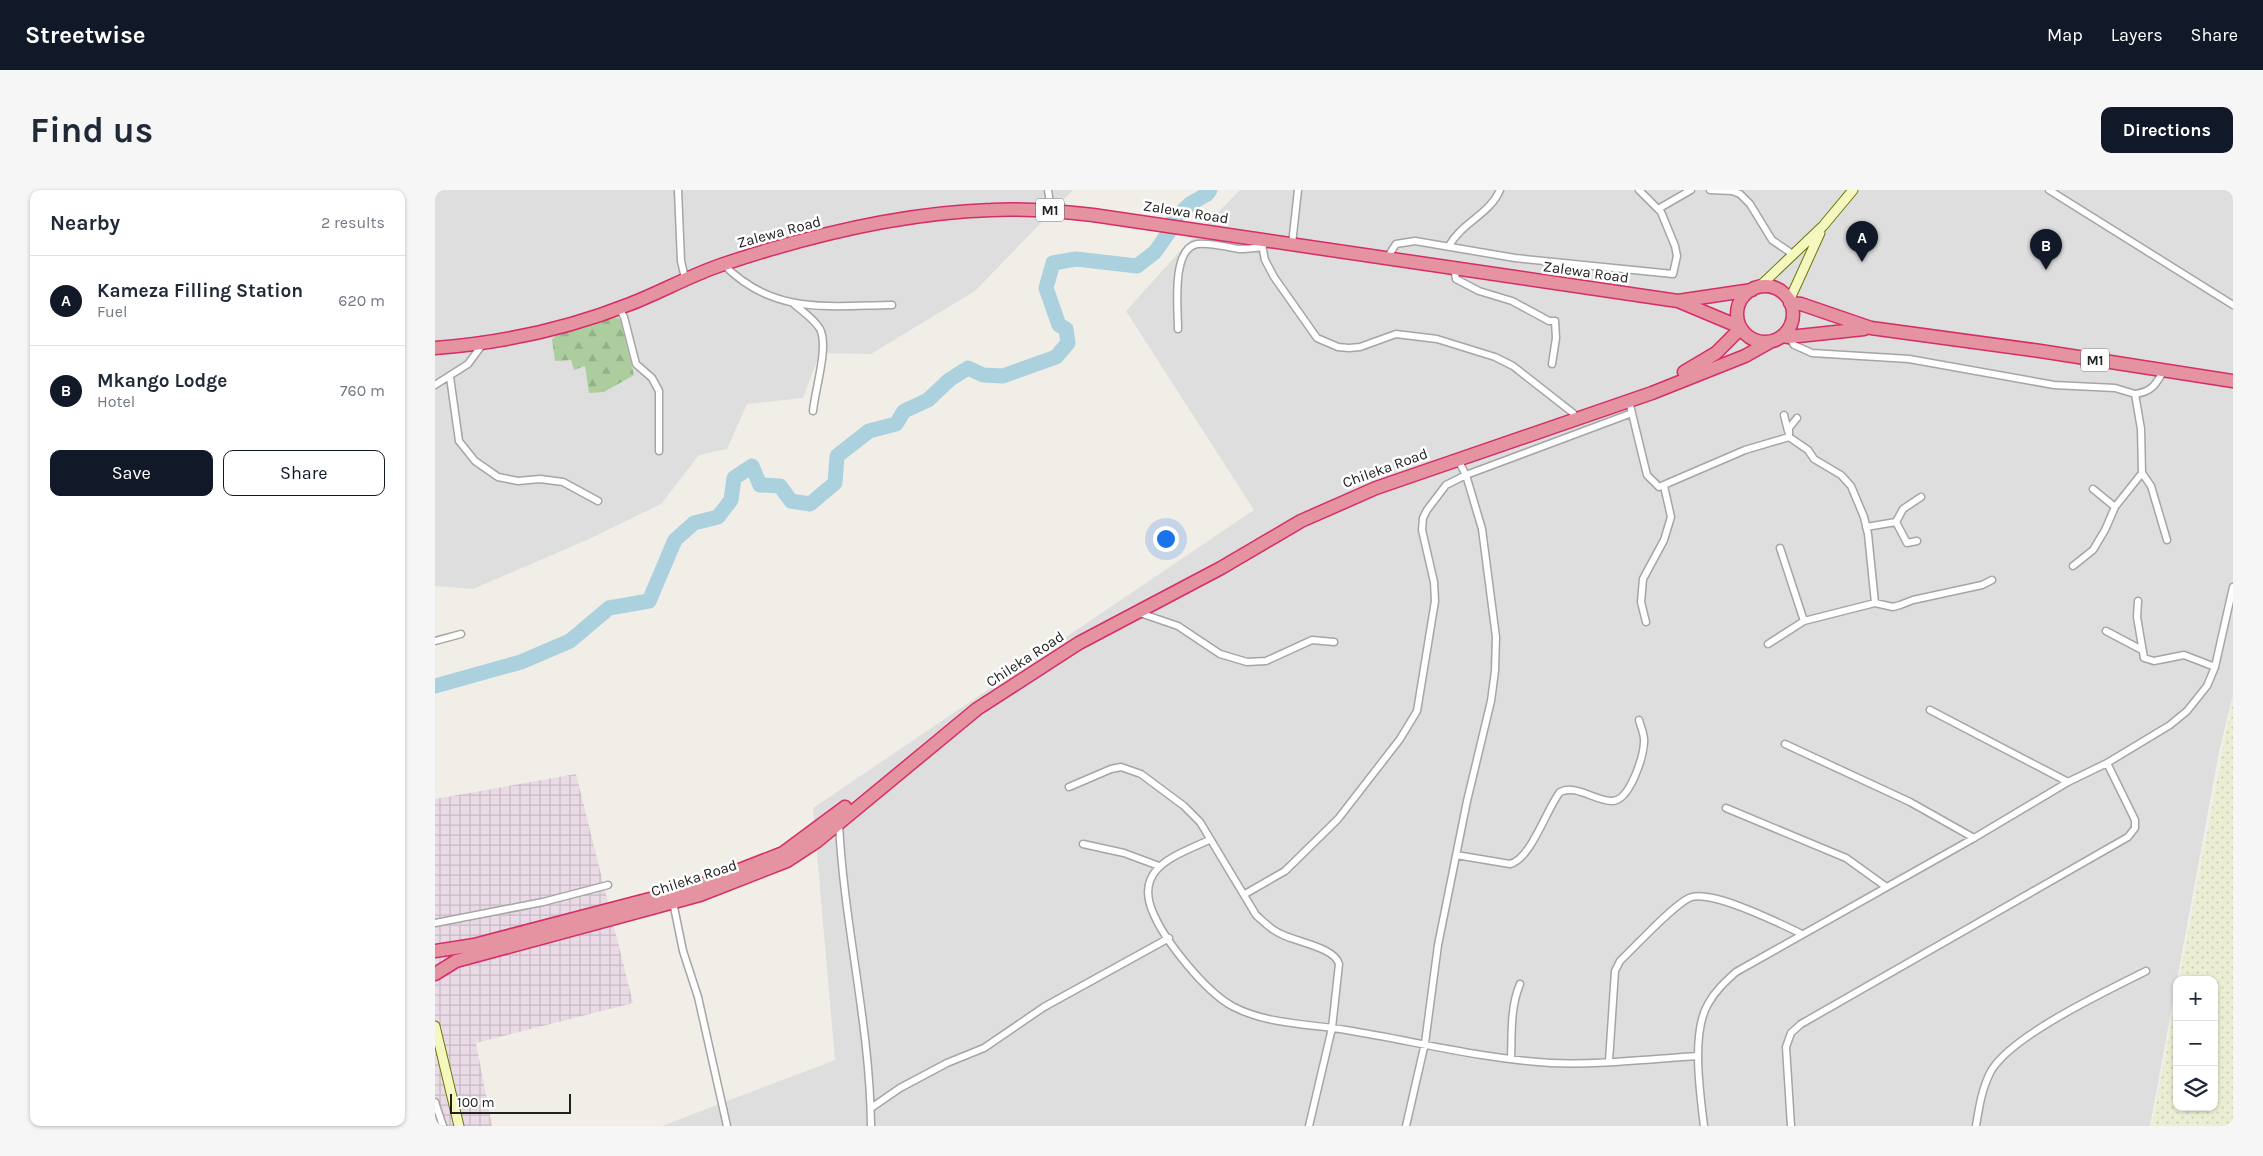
<!DOCTYPE html>
<meta charset="utf-8">
<style>
body{margin:0;font-family:Karla,sans-serif;background:#f6f6f7;color:#1f2937}
.controls{position:absolute;right:15px;bottom:15px;display:grid;overflow:hidden;border-radius:10px;box-shadow:0 1px 4px #0004}
.controls button{width:45px;height:45px;display:grid;place-items:center;padding:0;border:0;border-bottom:1px solid #e0e1e3;background:#fff;color:#1f2937;font:25px sans-serif}
.scale{position:absolute;left:15px;bottom:12px;width:121px;box-sizing:border-box;padding-left:5px;border:2px solid #212121;border-top:0;font-size:14px;line-height:18px;white-space:nowrap;color:#212121;-webkit-text-stroke:4px #fff;paint-order:stroke}
.you{position:absolute;left:730px;top:348px;width:18px;height:18px;margin:-12px;border:4px solid #fff;border-radius:50%;background:#1a73e8;box-shadow:0 0 0 8px #1a73e833}
.badge{display:grid;place-items:center;width:32px;height:32px;border-radius:50%;background:#111827;color:#fff;font-size:16px;font-weight:700}
.pin{position:absolute;translate:-50% -41px;filter:drop-shadow(0 1px 2px #0008)}
.pin::after{content:'';position:absolute;top:26px;width:18px;height:15px;background:inherit;clip-path:polygon(0 0,100% 0,50% 100%)}
.list{margin:0;padding:0;list-style:none}
h2{display:flex;justify-content:space-between;align-items:center;height:65px;margin:0;padding:0 20px;font-size:21px}
h2 small{font-size:16px;font-weight:400;color:#747a83}
.list li{display:grid;grid-template-columns:32px 1fr auto;gap:15px;align-items:center;box-sizing:border-box;height:90px;padding:0 20px;border-top:1px solid #e0e1e3}
.list b{display:block;font-size:19px;white-space:nowrap}
.list p{margin:0;font-size:16px;white-space:nowrap;color:#747a83}
.list em{font-size:16px;font-style:normal;color:#747a83}
.actions{display:flex;gap:10px;padding:15px 20px}
.actions a{flex:1;padding:11px 0;border:1px solid #111827;border-radius:10px;text-align:center;font-size:18px;color:#111827}
.actions .main{background:#111827;color:#fff}
.icon{flex:none;width:28px;height:28px;fill:none;stroke:currentColor;stroke-width:2;stroke-linecap:round;stroke-linejoin:round}
.map{position:relative;flex:none;width:1798px;height:936px;overflow:hidden;border-radius:10px}
header{display:flex;align-items:center;gap:30px;box-sizing:border-box;height:70px;padding:0 25px;background:#111827;color:#fff}
header strong{font-size:24px}
nav{display:flex;gap:28px;margin-inline-start:auto;font-size:18px}
.intro{display:flex;align-items:center;justify-content:space-between;box-sizing:border-box;height:120px;padding:0 30px}
h1{margin:0;font-size:35px}
.button{padding:12px 22px;border-radius:10px;background:#111827;color:#fff;font-size:18px;font-weight:700}
main{display:flex;gap:30px;padding:0 30px}
aside{flex:1;background:#fff;border-radius:10px;box-shadow:0 1px 4px #0004}
.map>svg:first-child{display:block}
</style>
<header>
<strong>Streetwise</strong>
<nav><a>Map</a><a>Layers</a><a>Share</a></nav>
</header>
<div class="intro"><h1>Find us</h1><a class="button">Directions</a></div>
<main>
<aside>
<h2>Nearby<small>2 results</small></h2>
<ul class="list">
<li><span class="badge">A</span><div><b>Kameza Filling Station</b><p>Fuel</p></div><em>620 m</em></li>
<li><span class="badge">B</span><div><b>Mkango Lodge</b><p>Hotel</p></div><em>760 m</em></li>
</ul>
<div class="actions"><a class="main">Save</a><a>Share</a></div>
</aside>
<div class="map">
<svg width="1798" height="936" viewBox="0 0 1798 936">
<defs>
<pattern id="industrial-grid" width="8" height="8" patternUnits="userSpaceOnUse" patternTransform="scale(1.25)"><rect width="8" height="8" fill="#e9dae6"/><path d="M0 4h8M4 0v8" fill="none" stroke="#c8bbc5"/></pattern>
<pattern id="farmland-dots" width="8" height="8" patternUnits="userSpaceOnUse" patternTransform="scale(1.25)"><rect width="8" height="8" fill="#eceed4"/><path d="M2 2h.1M6 6h.1" fill="none" stroke="#caccb6" stroke-width="1.8" stroke-linecap="round"/></pattern>
<pattern id="forest-firs" width="22" height="20" patternUnits="userSpaceOnUse" patternTransform="scale(1.25)"><rect width="22" height="20" fill="#acce9e"/><path d="M5 1l3.5 6h-7zM16 11l3.5 6h-7z" fill="#94b188"/></pattern>
</defs>
<rect width="100%" height="100%" fill="#f1eee8"/>
<path fill="#dfdede" d="M0,0H638L540,101L436,164L385,163L368,208L312,214L292,259L264,265L226,314L154,349L38,399L0,396Z
M805,0H1798V504L1784,562L1715,936H227L400,870L378,618L819,320L691,121L747,59Z"/>
<path fill="url(#industrial-grid)" d="M141,584L198,813L41,853L57,936H0V609Z"/>
<path fill="url(#farmland-dots)" d="M1798,506V936H1717L1742,802V917H1779V790H1744Z"/>
<path fill="url(#forest-firs)" d="M178,127L185,129L199,185L169,202L154,203L150,176L139,180L136,170L120,171L117,149L123,143Z"/>
<g fill="none" stroke-linecap="round" stroke-linejoin="round">
<path stroke="#aad1dd" stroke-width="15" d="M738,30L755,14L772,4L775,0
M0,496L86,472L135,451L174,418L214,411L240,350L259,333L283,327L296,310L299,288L317,276L325,295L345,296L356,311L375,314L400,293L402,266L434,241L461,234L469,221L493,210L514,190L533,178L548,185L568,186L621,167L633,153L631,139L624,135L611,98L618,73L641,69L702,76L720,62L734,42"/>
<g stroke="#a5a5a5" stroke-width="9">
<path id="street" d="M243,0L246,71L250,88
M613,0L616,20
M1275,0L1297,1L1305,4L1315,14L1337,50L1359,65
M1614,0L1798,115
M1223,19L1256,0
M826,50L830,70L839,87L882,148L903,157L914,158L925,157L961,144L1002,149L1060,167L1078,176L1138,223
M857,54L863,0
M1014,56C1026,33 1055,24 1065,0
M952,68L961,54L980,51L1080,68L1238,84L1242,66L1240,56L1226,22L1204,0
M288,74C338,125 391,116 457,115
M1019,78L1021,89L1044,101L1077,111L1114,131H1120L1121,148L1117,174
M359,114C368,122 379,129 385,139C394,157 380,199 378,221
M184,118L189,127L201,174L217,188L224,201V261
M743,139C743,119 736,59 762,54C776,52 790,57 804,59C812,59 820,58 828,57
M1354,147L1359,155L1377,163L1474,169L1619,195L1680,198L1700,204
M1729,180C1721,194 1717,202 1700,204L1706,239L1707,283L1716,296L1732,350
M15,187L24,251L40,271L63,287L83,291L105,289L128,292L163,311
M0,195L33,174L47,155
M1194,211L1212,285L1224,297L1310,260L1354,247L1373,260L1379,269L1406,285L1416,296L1429,327L1433,344L1440,413
M1349,225L1353,241
M1354,247V238L1362,228
M1658,299L1680,317
M1461,332L1468,319L1486,307
M1431,337L1461,332L1472,353L1482,351
M1345,358L1369,431
M1638,376L1658,360L1670,340L1680,317L1707,283
M1703,411L1702,427L1709,468L1719,471L1749,465L1780,477
M705,423L743,436L785,464L812,472L831,471L877,450L899,452
M1211,432L1206,412L1208,389L1229,350L1236,327L1229,296
M1671,441L1707,460
M0,451L26,444
M1333,454L1369,431L1440,413L1458,417L1465,415L1478,410L1547,395L1557,390
M1495,520L1633,592
M1350,554L1475,612L1539,648
M634,597L676,579L686,577L706,584L749,616L765,632L821,725C829,732 836,740 846,744C861,752 899,757 904,774L897,838L874,936
M1291,618L1411,668L1450,696
M404,634C409,736 435,834 436,936
M774,650C740,666 697,678 719,725C731,752 770,801 797,816C830,834 874,834 911,840C979,851 1047,869 1116,873C1165,875 1215,869 1263,866
M648,654L689,663L724,676
M1021,665L1075,674C1096,669 1111,620 1125,602C1141,594 1160,611 1177,611C1195,611 1208,567 1209,553C1210,545 1206,538 1204,530
M810,704L850,681L903,629L965,549L982,521L1000,411L999,392L987,340L988,328L992,320L1011,295L1031,285L1197,223
M238,712L248,761L263,807L292,936
M0,733L108,712L173,695
M1076,869C1077,843 1075,818 1085,794
M1174,871L1180,781L1185,771C1202,755 1236,717 1254,708C1275,698 1346,734 1367,744
M0,912L8,936
M436,918L465,898L512,873L549,858L609,817L734,748
M971,936L990,853L1003,755L1032,611L1056,511L1060,481L1061,447L1047,339L1031,285L1023,270
M1269,936C1265,903 1256,843 1273,814C1280,801 1290,792 1301,782L1539,648L1633,592L1672,573L1735,535L1752,521L1772,496L1780,477L1798,397
M1356,936L1351,857L1356,843L1366,834L1693,647L1700,638V630L1672,573
M1541,936C1544,917 1547,898 1556,881C1577,845 1672,801 1711,781"/>
</g>
<g stroke="#6a7709" stroke-width="11">
<path id="secondary" d="M1324,97L1388,36L1418,0
M1354,111L1385,43
M0,836L24,936"/>
</g>
<g stroke="#d62d65" stroke-width="15">
<path id="highway" d="M1302 124a28 28 0 1 1 56 0a28 28 0 1 1-56 0Z
M1243,111L1317,100
M1355,113L1366,114L1436,138L1605,161L1798,191
M1348,146L1354,147L1429,139
M0,158C67,153 132,139 195,114C226,102 254,86 286,75C372,46 465,23 556,20C590,18 624,21 658,25L1243,111L1305,137
M1249,182L1281,163L1306,138
M0,761L39,755L261,697L348,663L410,617
M0,784L21,771L265,705L352,671L381,652L542,519L644,453L786,378L866,331L941,298L1217,203L1310,166L1335,152"/>
</g>
<use href="#street" stroke="#fff" stroke-width="6"/>
<use href="#secondary" stroke="#f4f8be" stroke-width="9"/>
<use href="#highway" stroke="#e592a1" stroke-width="12"/>
</g>
<g text-anchor="middle" dominant-baseline="central" stroke-width="5" stroke-linejoin="round" paint-order="stroke">
<g fill="#fff" stroke="#646464" stroke-width="1">
<rect x="601" y="8.5" width="28" height="23" rx="4"/>
<rect x="1646" y="158.5" width="28" height="23" rx="4"/>
</g>
<g font-size="14" font-weight="bold" fill="#212121">
<text x="615" y="20">M1</text>
<text x="1660" y="170">M1</text>
</g>
<g font-size="15" fill="#212121" stroke="#fff">
<text transform="translate(751 22) rotate(9)">Zalewa Road</text>
<text transform="translate(344 42) rotate(-15)">Zalewa Road</text>
<text transform="translate(1151 82) rotate(8)">Zalewa Road</text>
<text transform="translate(950 278) rotate(-20)">Chileka Road</text>
<text transform="translate(590 469) rotate(-33)">Chileka Road</text>
<text transform="translate(259 688) rotate(-18)">Chileka Road</text>
</g>
</g>
</svg>
<div class="controls">
<button>+</button>
<button>−</button>
<button><svg class="icon" aria-label="layers" viewBox="0 0 24 24"><path d="M12 4l9 5-9 5-9-5zM3 14l9 5 9-5"/></svg></button>
</div>
<div class="scale">100 m</div>
<div class="you"></div>
<div class="pin badge" style="left:1427px;top:72px">A</div>
<div class="pin badge" style="left:1611px;top:80px">B</div>
</div>
</main>
